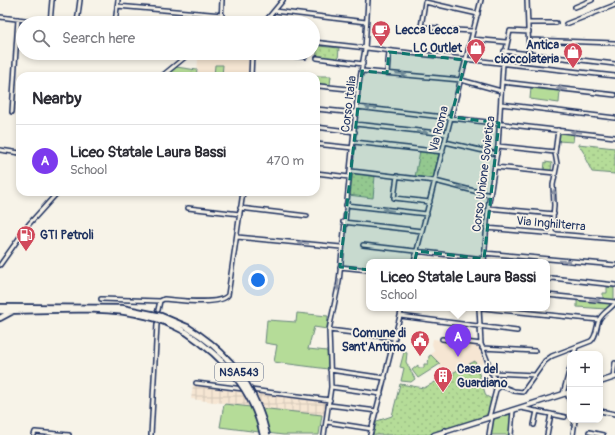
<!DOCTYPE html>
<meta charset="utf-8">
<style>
body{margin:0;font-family:Pangolin,sans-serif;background:#f7f7f7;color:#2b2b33}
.controls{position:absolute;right:12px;bottom:12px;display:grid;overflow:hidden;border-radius:8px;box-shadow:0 2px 6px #0003}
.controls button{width:36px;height:36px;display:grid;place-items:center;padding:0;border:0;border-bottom:1px solid #e1e1e2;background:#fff;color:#2b2b33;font:20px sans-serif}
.you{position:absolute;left:258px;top:280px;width:14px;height:14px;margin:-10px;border:3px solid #fff;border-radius:50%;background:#1a73e8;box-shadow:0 0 0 6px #1a73e833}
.badge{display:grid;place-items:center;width:26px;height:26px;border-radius:50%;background:#7c3aed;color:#fff;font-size:13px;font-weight:700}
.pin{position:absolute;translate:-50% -33px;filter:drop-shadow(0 1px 2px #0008)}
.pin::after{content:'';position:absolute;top:21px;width:14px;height:12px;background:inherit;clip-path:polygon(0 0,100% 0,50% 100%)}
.popup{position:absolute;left:366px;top:259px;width:184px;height:52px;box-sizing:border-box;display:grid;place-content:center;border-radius:8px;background:#fff;filter:drop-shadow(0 1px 3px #0005);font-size:13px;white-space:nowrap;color:#7c7c81}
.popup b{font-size:15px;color:#2b2b33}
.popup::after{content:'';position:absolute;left:50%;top:100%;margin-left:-8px;border:8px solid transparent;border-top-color:#fff}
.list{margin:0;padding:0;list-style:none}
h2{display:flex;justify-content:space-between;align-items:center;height:52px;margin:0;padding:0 16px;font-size:17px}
h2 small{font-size:13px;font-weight:400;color:#7c7c81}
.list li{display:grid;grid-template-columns:26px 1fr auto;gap:12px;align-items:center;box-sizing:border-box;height:72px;padding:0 16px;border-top:1px solid #e1e1e2}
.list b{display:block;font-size:15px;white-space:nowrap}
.list p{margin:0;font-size:13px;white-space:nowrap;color:#7c7c81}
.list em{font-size:13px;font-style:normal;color:#7c7c81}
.icon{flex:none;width:22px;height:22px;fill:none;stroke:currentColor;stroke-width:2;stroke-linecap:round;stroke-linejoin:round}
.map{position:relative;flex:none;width:615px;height:435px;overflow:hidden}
.search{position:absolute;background:#fff;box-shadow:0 2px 6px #0003;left:16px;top:16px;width:304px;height:44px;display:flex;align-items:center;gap:10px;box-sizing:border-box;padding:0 14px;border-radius:22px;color:#7c7c81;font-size:15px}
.panel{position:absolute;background:#fff;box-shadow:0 2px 6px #0003;left:16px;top:72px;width:304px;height:124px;border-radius:12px}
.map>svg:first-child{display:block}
</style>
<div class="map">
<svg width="615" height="435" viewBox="0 0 615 435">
<defs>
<pattern id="industrial-grid" width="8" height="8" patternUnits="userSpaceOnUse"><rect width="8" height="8" fill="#f6e6d3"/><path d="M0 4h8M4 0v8" fill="none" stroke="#d2c6b8"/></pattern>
<pattern id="forest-firs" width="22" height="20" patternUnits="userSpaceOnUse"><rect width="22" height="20" fill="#b5dc98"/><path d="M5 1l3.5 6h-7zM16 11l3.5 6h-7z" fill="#9bbd85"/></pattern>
<pattern id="park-dots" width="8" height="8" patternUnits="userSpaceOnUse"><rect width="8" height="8" fill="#b5dc98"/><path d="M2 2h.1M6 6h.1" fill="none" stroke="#9bbd85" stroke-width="1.8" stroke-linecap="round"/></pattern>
</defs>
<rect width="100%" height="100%" fill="#f7f3e8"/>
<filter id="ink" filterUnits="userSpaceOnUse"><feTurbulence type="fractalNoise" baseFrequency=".025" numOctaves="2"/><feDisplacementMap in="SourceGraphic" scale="8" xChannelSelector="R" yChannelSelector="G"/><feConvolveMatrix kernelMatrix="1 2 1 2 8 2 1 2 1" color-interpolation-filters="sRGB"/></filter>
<g filter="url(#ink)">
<path fill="#f6e6d3" d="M198,58H250L249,76H197Z
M433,339L478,345L484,362L478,367L475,361L447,376L431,355L434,350L432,344Z"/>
<path fill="url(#industrial-grid)" d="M193,385L327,402L325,416L191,399Z"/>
<path fill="#b5dc98" stroke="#68867b" d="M215,65H223L222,76H214Z
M315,76H331L330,85L316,84Z
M531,87L560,90L559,103L530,99Z
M560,132L574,133L573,142L558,141Z
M607,287L614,288V300L603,299V293H607Z
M577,300L613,303V305L606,309L577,307Z
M297,313L328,316L327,329L314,327L308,349L327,351L328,369L274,362L277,345L265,343L267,320L296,322Z
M404,352L407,353L406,362L415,379L411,382L401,381L404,368L400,367Z
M431,355L440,364L418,378L412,370L418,365V368H424V364H428L429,356Z
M224,404L322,415L319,435H283L220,427Z
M511,414L509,435H490L494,419Z"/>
<path fill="url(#forest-firs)" stroke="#68867b" d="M176,67L197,70L196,76H167Z"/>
<path fill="url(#park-dots)" stroke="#68867b" d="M318,46L339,48L338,60L316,58Z
M578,144L615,148V174L592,172L585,158L586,156Z
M420,151L439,153L433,180L415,177Z
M545,162L552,163L551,171H544Z
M351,173L375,176L373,198L348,195Z
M475,361L486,396L492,399L488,416L428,435H373L377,421L392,416L400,384L424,388Z"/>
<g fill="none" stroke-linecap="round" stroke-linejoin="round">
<g stroke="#1b2f5e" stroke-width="6">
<path id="minor" d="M527,0L529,55
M117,6L222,15
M575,7L592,0
M274,11L366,22
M0,17L50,23L52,0
M77,23L80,0
M115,23L118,0
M221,23L222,0
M264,23L283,0
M528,23H556
M566,24L615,5
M437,28L421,27L425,2L478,14
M454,30L473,31
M471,39L506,42
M529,40L615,43
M313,42L615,76
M504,51L615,64
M258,53L305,57
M317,58L363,64
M362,71L461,80L501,91
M387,73L389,52
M162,76L190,53
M251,76L252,53
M502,82L615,95
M319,86L358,90
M501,104L615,118
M357,107L615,137
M316,109L356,113
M12,112L18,19
M355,124L447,134
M316,127L355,132
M354,142L443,152
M445,142L497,154
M316,144L353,148
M498,146L555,152
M0,150L20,153
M495,167L555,173
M351,171L435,181L490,195
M316,173L349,177
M397,176L394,198L430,202
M346,205L427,214
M188,208L240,214
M240,208L307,216
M488,208L554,214
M343,222L422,231
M486,228L615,239
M552,233L554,205L553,185L557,164L555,153L558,130
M237,237L341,247
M363,245L484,259
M484,253L615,265
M414,262L481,0
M484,262L488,208L498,146L503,63L510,31L529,32
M0,265L29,224L58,192
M340,267L369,270
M547,281L552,278L615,285
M547,295L615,302
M101,299L160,301
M479,308L481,344L494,378L496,390L489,417
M482,308L599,320
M158,310L160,301L164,299C178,300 220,306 228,295L243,192
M400,316L517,331
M329,330L395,338
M442,339L481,344
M482,348L535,351
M574,354L576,347
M330,370L385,378
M491,373L535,375
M613,377L615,363
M196,383L330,400
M331,387L381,394
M496,390L501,386L514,391L523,392L545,361L552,356L591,341C597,336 596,327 599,320C603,312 610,310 615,303
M567,393L570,402
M563,394L570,368
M329,405L377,411
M521,408L565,417
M600,411L615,414
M327,422L372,429
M534,425L537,411
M589,432L603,435
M34,435L35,432L69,435
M151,435L157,324
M324,435L331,387L329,330L339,282L358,90L365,49L368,0
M370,435L402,308
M489,435L492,416
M511,435L513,410
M547,435L551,414
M573,435L575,420"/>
</g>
<g stroke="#1b2f5e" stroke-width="7">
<path id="major" d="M600,382L615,377
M434,435L570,392"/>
</g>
<g stroke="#1b2f5e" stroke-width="8">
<path id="highway" d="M0,307L122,308L161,316L187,327
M0,311C45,311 103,305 146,316C160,319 173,325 186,332
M0,318L13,311
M442,435L445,431"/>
</g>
<use href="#minor" stroke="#f7f3e8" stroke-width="3"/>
<use href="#major" stroke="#f7f3e8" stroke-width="4"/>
<use href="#highway" stroke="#f7f3e8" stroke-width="4.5"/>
<g stroke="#1b2f5e" stroke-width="8" stroke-linecap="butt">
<path id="highway-bridge" d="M187,327C229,352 256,388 267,435
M186,332C224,358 253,389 263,435"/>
</g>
<use href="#highway-bridge" stroke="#f7f3e8" stroke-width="4.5"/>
</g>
<defs><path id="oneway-solid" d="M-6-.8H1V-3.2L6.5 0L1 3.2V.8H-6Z"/></defs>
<g fill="#8991a3">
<use href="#oneway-solid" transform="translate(401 74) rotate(5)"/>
<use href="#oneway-solid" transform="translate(562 89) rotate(-173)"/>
<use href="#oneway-solid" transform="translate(371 108) rotate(-174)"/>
<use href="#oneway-solid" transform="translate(422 132) rotate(6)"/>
<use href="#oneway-solid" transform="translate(576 132) rotate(-173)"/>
<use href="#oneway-solid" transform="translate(463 188) rotate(-166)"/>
<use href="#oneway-solid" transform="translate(554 195) rotate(-93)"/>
<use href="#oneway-solid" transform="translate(388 210) rotate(-173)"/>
<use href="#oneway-solid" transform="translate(303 243) rotate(-174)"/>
<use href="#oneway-solid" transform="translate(565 261) rotate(5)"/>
<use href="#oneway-solid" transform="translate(338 285) rotate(97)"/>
<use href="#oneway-solid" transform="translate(595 300) rotate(6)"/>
</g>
</g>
<path fill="#0f766e" fill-opacity="0.2" stroke="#0f766e" stroke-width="3" stroke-dasharray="8 5" stroke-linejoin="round" d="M389,52L466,60L451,117L499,123L484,259L417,251L412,274L340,267L362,71L387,73Z"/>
<defs>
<g id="cafe-pin" transform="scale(1)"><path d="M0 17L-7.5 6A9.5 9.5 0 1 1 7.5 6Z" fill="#d1495b" stroke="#f7f3e8"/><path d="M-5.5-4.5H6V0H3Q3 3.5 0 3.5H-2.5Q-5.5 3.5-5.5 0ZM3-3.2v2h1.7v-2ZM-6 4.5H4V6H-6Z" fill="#fff"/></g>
<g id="shop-pin" transform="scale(1)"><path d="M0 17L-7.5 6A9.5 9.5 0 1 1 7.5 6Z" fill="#d1495b" stroke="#f7f3e8"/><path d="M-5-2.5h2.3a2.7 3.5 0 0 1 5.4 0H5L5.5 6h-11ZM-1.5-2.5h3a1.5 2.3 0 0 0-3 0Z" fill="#fff"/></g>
<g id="fuel-pin" transform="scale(1)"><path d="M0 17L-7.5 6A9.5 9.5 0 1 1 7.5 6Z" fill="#d1495b" stroke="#f7f3e8"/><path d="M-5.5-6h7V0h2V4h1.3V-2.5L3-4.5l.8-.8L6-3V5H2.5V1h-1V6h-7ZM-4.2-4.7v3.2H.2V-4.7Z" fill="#fff"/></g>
<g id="civic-pin" transform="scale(1)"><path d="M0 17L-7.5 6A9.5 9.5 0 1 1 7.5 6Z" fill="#d1495b" stroke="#f7f3e8"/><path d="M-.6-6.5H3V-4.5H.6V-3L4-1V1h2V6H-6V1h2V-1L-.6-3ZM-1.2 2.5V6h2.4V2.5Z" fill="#fff"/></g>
<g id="building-pin" transform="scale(1)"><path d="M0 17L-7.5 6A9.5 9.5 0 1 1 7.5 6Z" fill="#d1495b" stroke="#f7f3e8"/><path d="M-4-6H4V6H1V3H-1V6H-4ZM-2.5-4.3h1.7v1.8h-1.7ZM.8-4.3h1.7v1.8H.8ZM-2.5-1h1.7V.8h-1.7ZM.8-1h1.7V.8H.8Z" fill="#fff"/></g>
</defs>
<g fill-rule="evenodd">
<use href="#cafe-pin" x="381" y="30"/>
<use href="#shop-pin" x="476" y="48"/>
<use href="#shop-pin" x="573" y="52"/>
<use href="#fuel-pin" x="26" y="235"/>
<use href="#civic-pin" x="420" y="340"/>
<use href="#building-pin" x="443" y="376"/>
</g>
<g text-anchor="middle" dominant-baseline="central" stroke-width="3.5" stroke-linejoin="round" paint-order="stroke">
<rect fill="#f7f3e8" stroke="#5d6a87" stroke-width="1" x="215" y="363" width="48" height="18" rx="3"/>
<g font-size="11" font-weight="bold" fill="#1b2f5e">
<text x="239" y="372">NSA543</text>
</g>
<g font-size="12" font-weight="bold" fill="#1b2f5e" stroke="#f7f3e8" text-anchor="start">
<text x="395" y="30">Lecca Lecca</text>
<text x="559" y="45" text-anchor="end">Antica<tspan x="559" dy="14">cioccolateria</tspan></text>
<text x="462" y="48" text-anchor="end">LC Outlet</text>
<text x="40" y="235">GTI Petroli</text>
<text x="406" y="333" text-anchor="end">Comune di<tspan x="406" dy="14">Sant'Antimo</tspan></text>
<text x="457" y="369">Casa del<tspan x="457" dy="14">Guardiano</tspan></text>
</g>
<g font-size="12" fill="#1b2f5e" stroke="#f7f3e8">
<text transform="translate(349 104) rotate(-83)">Corso Italia</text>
<text transform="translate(439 129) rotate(-76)">Via Roma</text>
<text transform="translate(484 174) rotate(-83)">Corso Unione Sovietica</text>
<text transform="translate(551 224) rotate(5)">Via Inghilterra</text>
</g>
</g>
</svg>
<div class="controls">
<button>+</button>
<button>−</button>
</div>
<div class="you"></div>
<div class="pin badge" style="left:458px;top:357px">A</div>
<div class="popup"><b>Liceo Statale Laura Bassi</b>School</div>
<div class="search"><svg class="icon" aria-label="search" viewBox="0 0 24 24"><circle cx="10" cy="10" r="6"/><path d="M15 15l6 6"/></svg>Search here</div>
<section class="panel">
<h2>Nearby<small></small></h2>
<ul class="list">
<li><span class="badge">A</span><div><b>Liceo Statale Laura Bassi</b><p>School</p></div><em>470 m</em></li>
</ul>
</section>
</div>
